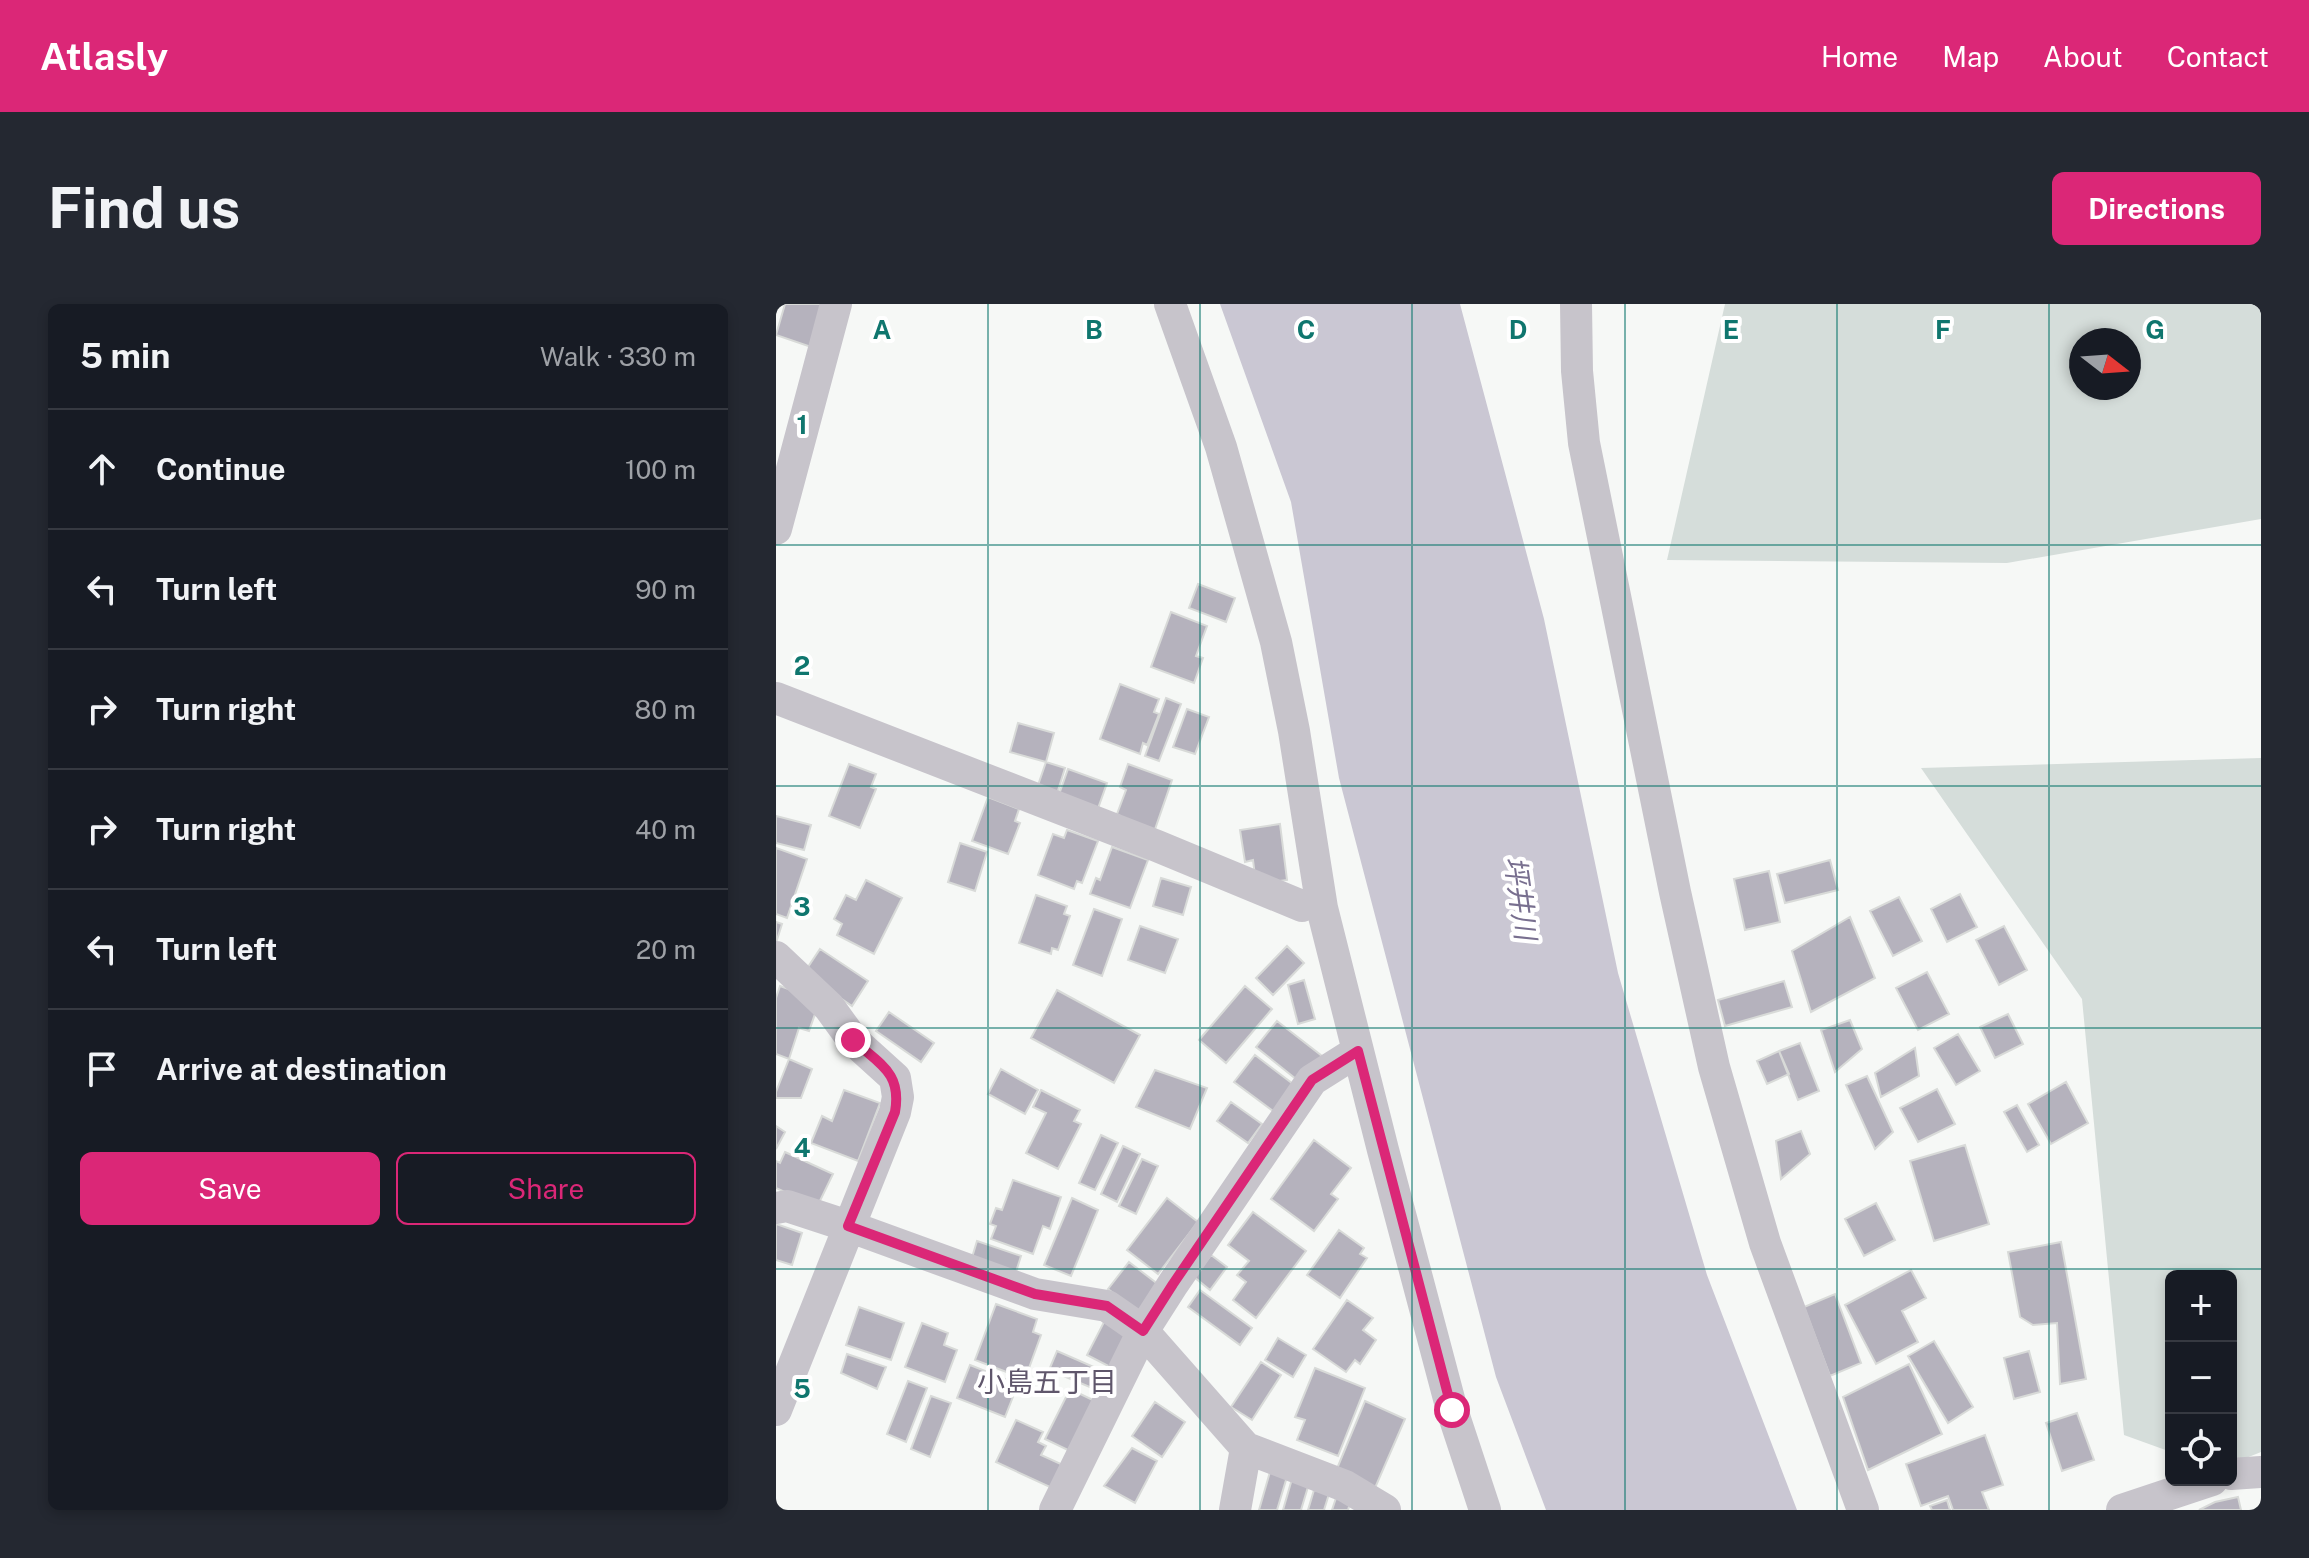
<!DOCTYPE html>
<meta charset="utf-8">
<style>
body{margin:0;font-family:"Public Sans","Noto Sans JP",sans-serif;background:#242831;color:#f1f3f6}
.controls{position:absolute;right:24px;bottom:24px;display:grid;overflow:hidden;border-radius:12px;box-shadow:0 4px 12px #0003}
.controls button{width:72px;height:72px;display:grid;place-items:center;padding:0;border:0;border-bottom:2px solid #363941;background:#171b24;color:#f1f3f6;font:40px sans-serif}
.compass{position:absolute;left:1293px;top:24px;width:72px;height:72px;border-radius:50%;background:#171b24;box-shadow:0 4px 12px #0003;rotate:107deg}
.stop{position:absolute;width:24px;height:24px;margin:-18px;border:6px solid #db2777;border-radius:50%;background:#fff}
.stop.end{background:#db2777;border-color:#fff;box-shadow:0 2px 8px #0008}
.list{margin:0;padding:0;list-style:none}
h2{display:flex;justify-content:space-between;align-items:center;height:104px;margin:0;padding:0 32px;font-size:34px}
h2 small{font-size:26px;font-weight:400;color:#9ea1a6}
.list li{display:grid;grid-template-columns:52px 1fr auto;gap:24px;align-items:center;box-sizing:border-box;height:120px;padding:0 32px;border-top:2px solid #363941}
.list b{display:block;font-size:30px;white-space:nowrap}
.list em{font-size:26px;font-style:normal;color:#9ea1a6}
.actions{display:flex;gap:16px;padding:24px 32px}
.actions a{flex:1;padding:18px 0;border:2px solid #db2777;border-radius:12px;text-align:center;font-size:28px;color:#db2777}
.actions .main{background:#db2777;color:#fff}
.icon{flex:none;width:44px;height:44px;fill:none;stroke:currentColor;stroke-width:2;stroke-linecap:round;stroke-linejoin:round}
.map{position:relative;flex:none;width:1485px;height:1206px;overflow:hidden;border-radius:12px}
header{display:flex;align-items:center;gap:48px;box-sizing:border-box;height:112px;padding:0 40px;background:#db2777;color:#fff}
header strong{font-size:38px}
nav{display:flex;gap:44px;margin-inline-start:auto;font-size:28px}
.intro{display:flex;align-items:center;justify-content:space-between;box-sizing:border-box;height:192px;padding:0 48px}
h1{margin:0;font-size:56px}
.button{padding:20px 36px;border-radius:12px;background:#db2777;color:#fff;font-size:28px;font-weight:700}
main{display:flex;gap:48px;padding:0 48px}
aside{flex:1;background:#171b24;border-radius:12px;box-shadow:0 4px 12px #0003}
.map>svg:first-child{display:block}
</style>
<header>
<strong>Atlasly</strong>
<nav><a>Home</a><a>Map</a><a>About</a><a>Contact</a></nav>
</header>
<div class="intro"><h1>Find us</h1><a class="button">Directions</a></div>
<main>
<aside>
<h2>5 min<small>Walk · 330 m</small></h2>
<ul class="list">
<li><svg class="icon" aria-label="ahead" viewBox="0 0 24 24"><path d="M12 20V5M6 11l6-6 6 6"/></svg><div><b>Continue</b></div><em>100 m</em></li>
<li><svg class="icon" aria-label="left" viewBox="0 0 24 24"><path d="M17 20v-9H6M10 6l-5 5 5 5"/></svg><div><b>Turn left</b></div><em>90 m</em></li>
<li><svg class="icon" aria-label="right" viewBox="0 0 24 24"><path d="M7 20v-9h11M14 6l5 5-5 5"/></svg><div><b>Turn right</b></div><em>80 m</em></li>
<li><svg class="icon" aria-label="right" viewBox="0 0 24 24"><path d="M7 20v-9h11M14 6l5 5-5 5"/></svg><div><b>Turn right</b></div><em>40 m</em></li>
<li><svg class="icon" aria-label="left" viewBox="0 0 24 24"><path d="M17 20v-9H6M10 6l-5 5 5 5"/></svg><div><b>Turn left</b></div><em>20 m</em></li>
<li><svg class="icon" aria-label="arrive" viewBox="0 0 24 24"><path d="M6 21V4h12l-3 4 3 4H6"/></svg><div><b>Arrive at destination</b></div></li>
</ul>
<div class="actions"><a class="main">Save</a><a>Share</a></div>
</aside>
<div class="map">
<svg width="1485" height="1206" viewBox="0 0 1485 1206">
<rect width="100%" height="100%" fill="#f6f8f6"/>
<path fill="#d5ddda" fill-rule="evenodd" d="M949,0H1485V215L1231,259L891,256ZM1305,36H1353V84H1305Z
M1485,454V1148L1455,1160V972H1395V1148L1348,1131L1306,695L1145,464Z"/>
<path fill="#cac7d3" d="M444,0H684L768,315L842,669L931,971L1021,1206H770L720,1073L563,474L515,198Z"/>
<path fill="#b5b2bd" stroke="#d8dad8" stroke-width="2" d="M9,0H53L38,44L0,31Z
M422,280L459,294L450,318L413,304Z
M395,308L431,322L420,352L427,354L418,379L375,363Z
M344,380L383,395L378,408L383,410L371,441L367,439L364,450L324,435Z
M390,394L405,400L383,457L369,452Z
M411,405L433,413L419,450L397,443Z
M242,419L278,429L270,458L234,448Z
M270,458L289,464L280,493L260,487Z
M73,460L100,470L95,483L100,485L84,524L53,512Z
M352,460L396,476L377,531L341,510L350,486L344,483Z
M292,465L331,479L320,510L281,496Z
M212,493L243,505L239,517L244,519L232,550L196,537Z
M0,512L35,521L28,546L0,539Z
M504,520L511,576L480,580L477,556L469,558L464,526Z
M291,526L322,537L306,579L301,577L298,585L262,571L277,530L288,534Z
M184,539L211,548L199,587L172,578Z
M336,543L372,556L354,604L314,590L320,574L324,576Z
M0,544L31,555L11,614L0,610Z
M1054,556L1062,586L1009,599L1001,570Z
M993,567L1004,618L969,626L958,575Z
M385,574L415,583L407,611L377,602Z
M90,576L126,594L98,650L61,631L66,620L58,615L70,591L80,596Z
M1184,590L1201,623L1171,638L1155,605Z
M260,591L291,602L288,610L294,612L282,646L276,644L275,650L243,639Z
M1123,593L1146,637L1117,652L1094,607Z
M318,605L346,615L326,672L297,661Z
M1074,613L1099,674L1035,708L1016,647Z
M0,618L6,620L0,639Z
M364,622L402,635L389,669L352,656Z
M1228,622L1251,666L1223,681L1200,636Z
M511,642L528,659L497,691L480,674Z
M44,645L92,677L76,702L28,669Z
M1151,668L1173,710L1142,726L1120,684Z
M528,676L539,715L522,720L512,681Z
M1008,677L1016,703L949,722L942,696Z
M4,682L44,696L33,727L23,724L13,755L0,750V694Z
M469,682L496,705L450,759L423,736Z
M281,686L364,731L338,779L255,734Z
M113,708L158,739L145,758L100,727Z
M1232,710L1247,740L1219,754L1204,723Z
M1074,716L1086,745L1059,768L1045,726Z
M501,717L546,752L525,779L480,743Z
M1182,730L1204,767L1180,781L1158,744Z
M1024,739L1043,787L1022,796L1003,747Z
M1139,744L1143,772L1105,793L1099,769Z
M1003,747L1013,770L991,780L981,757Z
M479,751L521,783L501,810L458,778Z
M13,755L36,765L25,794H0V788Z
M225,765L262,786L249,810L212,790Z
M379,766L431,784L414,825L360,803Z
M1091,772L1117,828L1099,845L1070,781Z
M1290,778L1312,819L1275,840L1252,800Z
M1161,785L1179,820L1142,838L1124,804Z
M68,786L104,799L82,857L35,839L46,812L56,817Z
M265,786L304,806L298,817L305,820L282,865L250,849L270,809L257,803Z
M455,798L486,820L472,839L441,817Z
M1241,801L1263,841L1251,848L1228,808Z
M0,822L9,828L0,845Z
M1025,827L1034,850L1005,875L1000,837Z
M325,831L342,839L319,886L303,879Z
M538,836L575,864L555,890L562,895L538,927L495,895Z
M1189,841L1213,920L1158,937L1134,857Z
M347,842L364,850L341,898L325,890Z
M9,848L57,870L41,903L0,884V857L4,859Z
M366,855L382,862L360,910L343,902Z
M237,876L285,893L274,925L267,922L257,950L215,935L220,922L214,920L220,904L226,906Z
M296,894L322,906L295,972L268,961Z
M391,894L422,918L382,970L351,946Z
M1100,899L1119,936L1088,952L1069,915Z
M477,908L530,947L480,1014L457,996L470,978L461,971L473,957L452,941Z
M0,920L26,929L16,961L0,956Z
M563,926L588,944L584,950L591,954L564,994L531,971Z
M201,937L245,952L238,974L194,960Z
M1285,938L1310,1075L1284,1080L1281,1019L1257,1021L1244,1013L1232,948Z
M435,951L451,963L434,986L418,973Z
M353,958L383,981L362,1008L332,985Z
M1135,966L1150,994L1126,1007L1142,1038L1100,1060L1069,1001Z
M424,986L476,1024L464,1041L412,1003Z
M1059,990L1085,1059L1054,1072L1028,1003Z
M571,996L597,1014L587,1026L600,1036L584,1060L579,1056L570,1068L537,1045Z
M220,1000L261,1015L257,1028L265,1031L249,1075L199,1056Z
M83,1003L128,1019L115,1056L70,1041Z
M328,1018L357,1033L340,1066L311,1051Z
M146,1019L172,1029L168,1041L181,1046L169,1078L129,1063Z
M502,1034L530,1051L517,1073L489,1056Z
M1158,1037L1197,1103L1172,1119L1132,1052Z
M281,1047L336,1071L328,1089L273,1066Z
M1253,1047L1264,1088L1238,1095L1228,1054Z
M71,1050L110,1063L101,1085L65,1069Z
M485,1058L505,1071L476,1116L455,1103Z
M1133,1060L1166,1130L1092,1166L1067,1093Z
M194,1061L242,1080L229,1113L181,1094Z
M539,1064L589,1084L562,1152L521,1136L529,1116L519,1113Z
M132,1077L151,1084L130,1138L111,1130Z
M294,1085L323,1099L298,1149L269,1135Z
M155,1092L175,1099L154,1153L135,1145Z
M589,1097L629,1115L599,1184L560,1167Z
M379,1098L409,1118L386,1153L356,1132Z
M1301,1109L1318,1156L1286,1167L1270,1119Z
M240,1116L267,1128L262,1138L270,1142L265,1151L287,1161L276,1184L220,1158Z
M1209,1131L1227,1181L1206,1188L1213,1206H1177L1172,1192L1145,1202L1130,1160Z
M356,1144L381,1157L359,1199L328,1182Z
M496,1161L513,1166L501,1206H483Z
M518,1168L535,1173L525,1206H507Z
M538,1186L553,1190L548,1206H532Z
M561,1191L575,1196L572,1206H556Z
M1462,1193L1465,1206H1423L1439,1198Z
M1171,1196L1174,1206H1156L1154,1202Z"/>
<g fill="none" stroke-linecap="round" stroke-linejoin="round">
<path stroke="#c7c4cb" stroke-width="32" d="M394,0L445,143L500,338L518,427L546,604L607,846L676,1106L709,1206
M800,0L801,67L808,139L899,588L938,763L989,939L1087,1206
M0,225L60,0
M0,394L381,542L526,602
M0,653L53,703L77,736L119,774L122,793L119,808L0,1106
M0,904L11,902L72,922L259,990L331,1002L367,1027L470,1144L569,1182L609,1206
M1455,1170L1485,1168
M279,1206L367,1027L397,980L536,776L582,747
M459,1206L470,1144
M1346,1206L1436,1176"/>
</g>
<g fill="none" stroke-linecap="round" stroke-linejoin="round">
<path stroke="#db2777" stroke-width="10" d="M77,736C103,760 126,768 119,808L72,922L259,990L331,1002L367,1027L397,980L536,776L582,747L676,1106"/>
</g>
<path fill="none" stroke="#0f766e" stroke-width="2" stroke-opacity="0.55" d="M212,0V1206M424,0V1206M636,0V1206M849,0V1206M1061,0V1206M1273,0V1206M0,241H1485M0,482H1485M0,724H1485M0,965H1485"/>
<g text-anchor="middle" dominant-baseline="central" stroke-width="8" stroke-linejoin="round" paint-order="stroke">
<g font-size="28" font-style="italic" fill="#786f8f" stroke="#fff">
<text transform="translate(745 594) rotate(82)">坪井川</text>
</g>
<g font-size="28" fill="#5f566b" stroke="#fff">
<text x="271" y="1077">小島五丁目</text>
</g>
</g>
<g font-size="26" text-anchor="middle" font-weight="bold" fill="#0f766e" stroke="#fff" stroke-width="8" stroke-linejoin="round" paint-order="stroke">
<text x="106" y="35">A</text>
<text x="318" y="35">B</text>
<text x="530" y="35">C</text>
<text x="742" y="35">D</text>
<text x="955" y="35">E</text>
<text x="1167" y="35">F</text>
<text x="1379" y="35">G</text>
<text x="26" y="130">1</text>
<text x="26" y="371">2</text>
<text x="26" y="612">3</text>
<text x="26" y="853">4</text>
<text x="26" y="1094">5</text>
</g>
</svg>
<div class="controls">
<button>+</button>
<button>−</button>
<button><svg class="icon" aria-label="locate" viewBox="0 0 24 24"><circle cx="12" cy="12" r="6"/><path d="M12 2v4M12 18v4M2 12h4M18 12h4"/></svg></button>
</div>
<svg class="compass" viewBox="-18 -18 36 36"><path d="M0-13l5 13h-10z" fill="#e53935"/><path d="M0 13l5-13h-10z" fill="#9ea1a6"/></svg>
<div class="stop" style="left:676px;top:1106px"></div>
<div class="stop end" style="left:77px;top:736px"></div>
</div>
</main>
